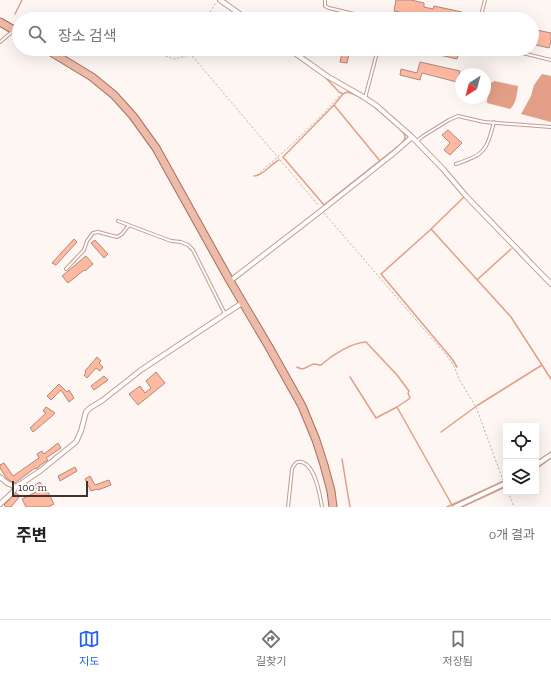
<!DOCTYPE html>
<html lang="ko">
<meta charset="utf-8">
<style>
body{margin:0;font-family:"Zilla Slab","Noto Sans KR",serif;background:#f6f6f6;color:#202124}
.controls{position:absolute;right:12px;bottom:12px;display:grid;overflow:hidden;border-radius:0px;box-shadow:0 4px 16px #0002}
.controls button{width:36px;height:36px;display:grid;place-items:center;padding:0;border:0;border-bottom:1px solid #e0e0e0;background:#fff;color:#202124;font:20px sans-serif}
.compass{position:absolute;left:455px;top:68px;width:36px;height:36px;border-radius:50%;background:#fff;box-shadow:0 4px 16px #0002;rotate:216deg}
.scale{position:absolute;left:12px;bottom:10px;width:76px;box-sizing:border-box;padding-left:4px;border:2px solid #42322d;border-top:0;font-size:11px;line-height:14px;white-space:nowrap;color:#42322d;-webkit-text-stroke:3px #fff;paint-order:stroke}
.list{margin:0;padding:0;list-style:none}
h2{display:flex;justify-content:space-between;align-items:center;height:52px;margin:0;padding:0 16px;font-size:17px}
h2 small{font-size:13px;font-weight:400;color:#757577}
.icon{flex:none;width:22px;height:22px;fill:none;stroke:currentColor;stroke-width:2;stroke-linecap:round;stroke-linejoin:round}
.map{position:relative;flex:none;width:551px;height:507px;overflow:hidden}
.search{position:absolute;background:#fff;box-shadow:0 4px 16px #0002;left:12px;right:12px;top:12px;height:44px;display:flex;align-items:center;gap:10px;box-sizing:border-box;padding:0 14px;border-radius:22px;color:#757577;font-size:15px}
.sheet{height:112px;background:#fff}
nav{display:flex;justify-content:space-around;align-items:center;box-sizing:border-box;height:56px;border-top:1px solid #e0e0e0;background:#fff;font-size:11px;color:#757577}
nav a{display:grid;justify-items:center;gap:2px}
nav .on{color:#2563eb}
.map>svg:first-child{display:block}
</style>
<div class="map">
<svg width="551" height="507" viewBox="0 0 551 507">
<rect width="100%" height="100%" fill="#fef6f3"/>
<path fill="#e29e87" d="M542,74L551,76V122L521,114L531,96L534,85Z
M494,81L518,86C517,94 516,104 510,109L487,103V100L491,83Z"/>
<g fill="none" stroke-linecap="round" stroke-linejoin="round">
<path stroke="#e29e87" stroke-width="1.5" d="M233,12L243,19
M15,14L22,0
M325,77L339,92L343,94
M347,92C364,96 379,111 392,122C396,126 403,130 405,136C406,139 403,142 401,144L324,205L283,157L334,105L343,94Z
M334,105L380,161
M254,176C263,176 270,164 279,160
M431,229L511,317L551,379
M478,279L511,249
M297,367C305,372 307,365 314,364C316,364 318,365 321,365C332,355 351,343 366,342L397,375L409,391L408,393L410,398L409,399L397,407
M457,367L452,359L381,274L429,231L464,197
M350,377L376,418L397,407L452,505
M441,432L478,405L542,365
M342,459L350,507
M536,462L551,452
M536,469L551,458
M447,507L506,480
M462,507L503,488"/>
</g>
<path fill="#ffb9a1" stroke="#ae8a7d" d="M396,0H411L424,3V7L433,9L434,6L462,12L460,19H431L432,15L422,13L421,17L394,11Z
M532,29L551,33V41L549,48L532,44Z
M343,49H350L347,63L340,62Z
M422,49H444L459,53L457,59L422,51Z
M420,62L460,71L457,82L422,73L420,80L400,75L401,69L417,73Z
M448,130L462,143L450,155L444,150L450,143L442,135Z
M74,239L77,242L56,265L52,263Z
M95,240L108,254L104,258L91,243Z
M86,256L93,264L85,271L84,270L68,283L62,276Z
M97,357L101,361L99,363L103,367L100,371L96,368L87,378L84,375L86,373L85,371Z
M156,372L165,383L138,405L129,394L140,386L145,393L151,388L146,381Z
M104,376L108,380L94,390L91,386Z
M59,384L67,392L69,390L74,398L69,402L61,390L51,400L47,396Z
M46,407L55,413L51,417L33,432L30,428L46,413L43,411Z
M58,443L61,448L46,458L48,460L39,466V467L36,469L35,468L15,483L7,479L0,468V465L4,463L13,476L39,458L37,454L42,451L44,454Z
M75,467L77,471L60,481L58,476Z
M90,476L95,485L109,480L111,485L98,490L97,489L91,491L85,479Z
M40,482L46,493L48,492L54,504L48,507H26L22,499L38,491L35,485Z
M16,493L20,496L11,507H6L4,505Z"/>
<g fill="none" stroke-linecap="round" stroke-linejoin="round">
<g stroke="#c19c8f" stroke-width="4">
<path id="service" d="M325,0V6L329,8L375,19
M480,19L485,0
M0,42L13,31
M506,49L551,60
M365,98L378,49
M417,141L423,136L449,120L458,116L484,122L551,127
M456,164C485,154 486,152 494,122
M118,221L171,241L181,242L188,245L193,250L225,314
M66,269L84,250L87,241L93,233L98,232L117,237L122,234L129,225
M288,507L292,469C294,465 296,461 301,462C315,464 320,495 322,507"/>
</g>
<g stroke="#c19c8f" stroke-width="6">
<path id="minor" d="M220,0L247,19
M289,49L327,76L362,96L377,106L412,137L443,169L466,196L551,284
M230,281L322,210L394,153L412,137
M536,465L551,455
M0,477L7,483L16,487L40,471L76,442L81,431L86,412L90,408L103,400L141,370L242,303
M0,504L12,493L16,487
M455,507L506,483"/>
</g>
<g stroke="#a96e5a" stroke-width="9">
<path id="primary" d="M0,22L19,33
M46,49L92,77L114,95L133,116L156,148L230,281L269,347L302,406L316,440L324,465L331,491L333,507"/>
</g>
<path stroke="#bbb0ad" stroke-width="1" stroke-dasharray="2 2" stroke-linecap="butt" d="M206,19L216,2
M143,49L149,50L174,59L186,56L189,52
M191,49L190,52L193,57L319,206
M257,175L290,146L325,112L340,95
M324,213L448,357L454,366L459,379L476,407L503,480
M508,492L514,507"/>
<use href="#service" stroke="#fff" stroke-width="2"/>
<use href="#minor" stroke="#fff" stroke-width="4"/>
<use href="#primary" stroke="#edbbaa" stroke-width="7"/>
</g>
</svg>
<div class="controls">
<button><svg class="icon" aria-label="locate" viewBox="0 0 24 24"><circle cx="12" cy="12" r="6"/><path d="M12 2v4M12 18v4M2 12h4M18 12h4"/></svg></button>
<button><svg class="icon" aria-label="layers" viewBox="0 0 24 24"><path d="M12 4l9 5-9 5-9-5zM3 14l9 5 9-5"/></svg></button>
</div>
<svg class="compass" viewBox="-18 -18 36 36"><path d="M0-13l5 13h-10z" fill="#e53935"/><path d="M0 13l5-13h-10z" fill="#757577"/></svg>
<div class="scale">100 m</div>
<div class="search"><svg class="icon" aria-label="search" viewBox="0 0 24 24"><circle cx="10" cy="10" r="6"/><path d="M15 15l6 6"/></svg>장소 검색</div>
</div>
<section class="sheet">
<h2>주변<small>0개 결과</small></h2>
<ul class="list">
</ul>
</section>
<nav>
<a class="on"><svg class="icon" aria-label="map" viewBox="0 0 24 24"><path d="M3 6l6-2 6 2 6-2v14l-6 2-6-2-6 2zM9 4v14M15 6v14"/></svg>지도</a>
<a><svg class="icon" aria-label="directions" viewBox="0 0 24 24"><path d="M12 3l9 9-9 9-9-9zM9 14v-3h6M13 9l2 2-2 2"/></svg>길찾기</a>
<a><svg class="icon" aria-label="saved" viewBox="0 0 24 24"><path d="M7 4h10v16l-5-4-5 4z"/></svg>저장됨</a>
</nav>
